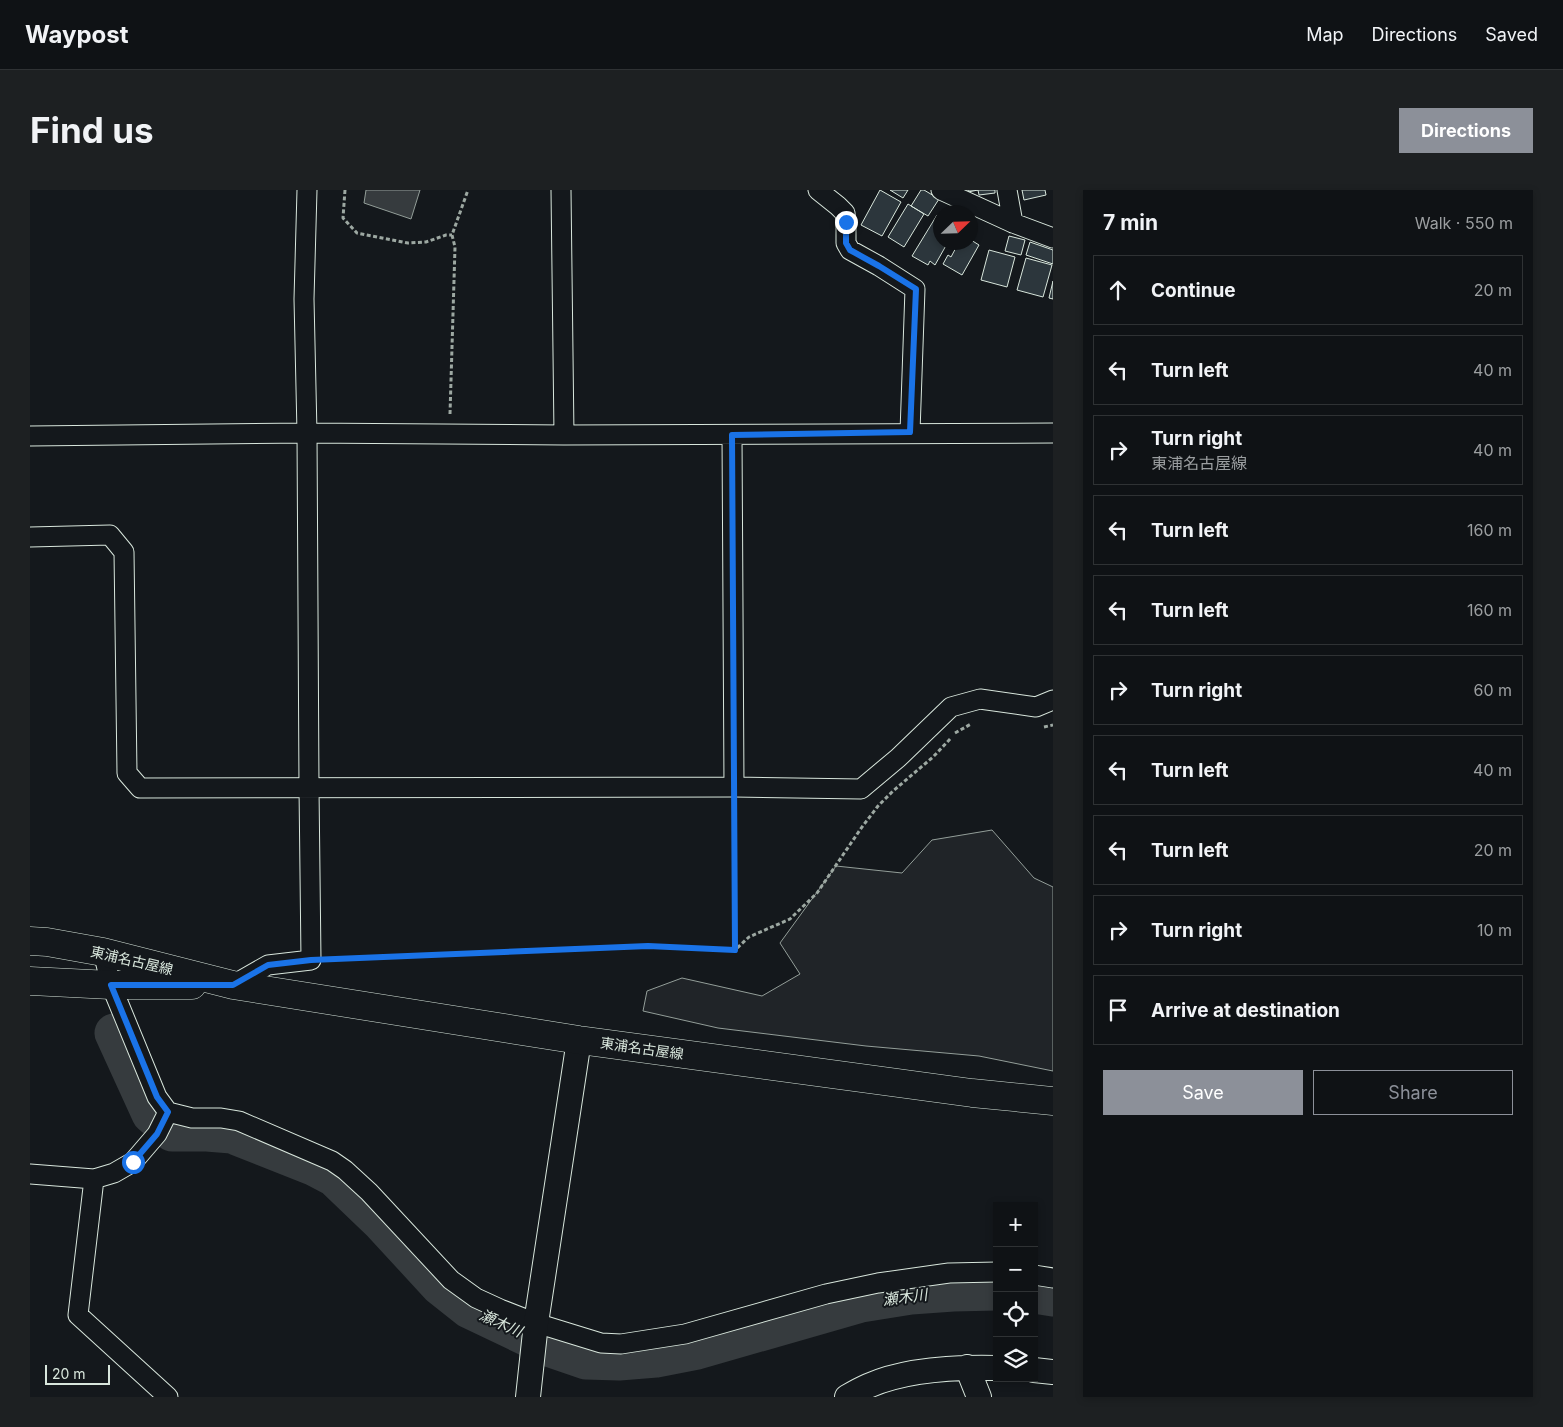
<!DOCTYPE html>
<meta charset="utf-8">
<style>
body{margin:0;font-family:Inter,"Noto Sans JP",sans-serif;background:#1d2022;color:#f1f3f6}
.controls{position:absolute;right:15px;bottom:15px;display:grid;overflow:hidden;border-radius:0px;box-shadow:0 2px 8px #0003}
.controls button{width:45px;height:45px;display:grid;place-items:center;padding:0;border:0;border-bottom:1px solid #2f3234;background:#0f1215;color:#f1f3f6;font:25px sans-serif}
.compass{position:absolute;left:903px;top:15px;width:45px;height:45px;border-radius:50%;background:#0f1215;box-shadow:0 2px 8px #0003;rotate:67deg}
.scale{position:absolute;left:15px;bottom:12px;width:65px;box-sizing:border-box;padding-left:5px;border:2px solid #d8e6dc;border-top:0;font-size:14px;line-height:18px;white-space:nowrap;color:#d8e6dc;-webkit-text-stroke:4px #14181c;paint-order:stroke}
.stop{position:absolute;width:15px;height:15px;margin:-11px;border:4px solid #1a73e8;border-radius:50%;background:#fff}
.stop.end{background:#1a73e8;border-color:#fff;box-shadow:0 1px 5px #0008}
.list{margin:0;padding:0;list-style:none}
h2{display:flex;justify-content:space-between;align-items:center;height:65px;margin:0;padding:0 20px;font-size:21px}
h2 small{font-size:16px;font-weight:400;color:#9b9ea0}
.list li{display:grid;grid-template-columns:32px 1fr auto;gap:15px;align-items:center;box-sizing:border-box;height:70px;margin:0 10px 10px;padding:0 10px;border:1px solid #2f3234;border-radius:0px}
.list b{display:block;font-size:19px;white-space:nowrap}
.list p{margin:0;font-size:16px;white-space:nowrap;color:#9b9ea0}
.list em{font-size:16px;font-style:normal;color:#9b9ea0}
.actions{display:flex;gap:10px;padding:15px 20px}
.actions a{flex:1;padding:11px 0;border:1px solid #8c9099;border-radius:0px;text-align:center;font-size:18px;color:#8c9099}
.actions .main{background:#8c9099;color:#fff}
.icon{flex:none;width:28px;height:28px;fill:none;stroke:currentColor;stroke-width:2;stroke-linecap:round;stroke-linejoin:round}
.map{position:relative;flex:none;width:1023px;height:1207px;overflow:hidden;border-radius:0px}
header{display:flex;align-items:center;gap:30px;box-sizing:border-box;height:70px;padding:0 25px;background:#0f1215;border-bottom:1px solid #2f3234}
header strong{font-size:24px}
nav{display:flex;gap:28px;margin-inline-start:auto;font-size:18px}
.intro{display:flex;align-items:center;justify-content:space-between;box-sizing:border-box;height:120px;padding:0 30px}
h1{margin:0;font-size:35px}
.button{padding:12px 22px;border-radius:0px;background:#8c9099;color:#fff;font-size:18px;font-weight:700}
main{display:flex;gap:30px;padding:0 30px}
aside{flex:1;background:#0f1215;border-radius:0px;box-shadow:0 2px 8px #0003}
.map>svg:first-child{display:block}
</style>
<header>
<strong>Waypost</strong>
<nav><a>Map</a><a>Directions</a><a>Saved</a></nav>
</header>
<div class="intro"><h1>Find us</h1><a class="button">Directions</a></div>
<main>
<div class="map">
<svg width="1023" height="1207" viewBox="0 0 1023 1207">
<rect width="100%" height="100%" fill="#14181c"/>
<path fill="#202428" stroke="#939e99" d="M962,640L1004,688L1023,697V881L949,866L836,856L688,838L613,821L617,801L652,788L732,806L770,784L750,753L806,676L872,683L902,650Z"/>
<path fill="#363b3e" stroke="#939e99" d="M336,0H390L381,29L334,13Z"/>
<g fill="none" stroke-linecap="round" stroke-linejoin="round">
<path stroke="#363b3e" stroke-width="39" d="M84,843L121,924L142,942H177L202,944L283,976L304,987L352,1033L410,1096L439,1119L521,1158L556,1170L589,1171L626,1168L667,1160L831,1113L881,1105L923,1102L967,1101
M1004,1104L1023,1107"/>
</g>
<path fill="#2c363c" stroke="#d8e6dc" d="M850,0L871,12L852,46L831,35Z
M860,0H878L873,8Z
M891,0H894L909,9L898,26L881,16Z
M938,0H965V3L949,5L948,0L938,2Z
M992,0H1015L1016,5L994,10Z
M878,14L894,24L874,57L858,47Z
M907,25L911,28V52H918L905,75L900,71L898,75L882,66Z
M979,46L995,50L991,65L975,61Z
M941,50L949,55L932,85L913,74L918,65L921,67L929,52H941Z
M1000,52L1023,60V74L996,65Z
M959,60L985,67L977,97L951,90Z
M996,68L1022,75L1013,107L987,100Z
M1023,91V109L1019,108Z"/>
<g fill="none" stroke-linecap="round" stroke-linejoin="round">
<g stroke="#d8e6dc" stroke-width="21">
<path id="minor" d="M531,0L534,245
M788,0L808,16L815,23L816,32V53L820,60L849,76L885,99L880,242
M911,0L983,33L1023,48
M977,0L983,33
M702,245L704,597
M0,246L277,243L534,245L1023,243
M0,347L80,345L94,362L97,583L110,598L704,597L831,599L868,568L921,517L950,509L1006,517L1023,510
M73,762L81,795L127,907L138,922L162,928H191L209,931L302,971L315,980L339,1002L421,1090L446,1108L470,1119L506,1133L571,1153L591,1154L655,1144L796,1104L848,1093L919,1083L967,1082
M203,795L238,775L281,770L279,598L277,243L274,109L277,0
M0,984L64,989L84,983L103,972L127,944L138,922
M64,989L48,1125L138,1207
M1004,1085L1023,1088"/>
</g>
<g stroke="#d8e6dc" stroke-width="26">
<path id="tertiary" d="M937,1177L949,1207
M1004,1180L1023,1182
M498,1207L506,1133L549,850
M817,1207C824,1203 831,1199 838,1196C874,1180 927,1177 967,1178"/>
</g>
<g stroke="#d8e6dc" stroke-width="29">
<path id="primary" d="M0,751L17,752L73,762L203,795L549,850L942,903L1023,911
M0,791L81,795H162"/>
</g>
<path stroke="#9da8a2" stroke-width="3" stroke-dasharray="4 2.5" stroke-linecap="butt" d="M315,0L313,28L327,43L378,53L396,52L416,45H422
M420,224L425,57L422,45L438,0
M1014,537L1023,535
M925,543L941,534
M704,616L705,760
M299,769L618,756L705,760L719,747L760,729L787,703L832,637L848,616L863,601L903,567L921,548"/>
<use href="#minor" stroke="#14181c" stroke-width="19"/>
<use href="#tertiary" stroke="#14181c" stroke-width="24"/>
<use href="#primary" stroke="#14181c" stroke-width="28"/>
</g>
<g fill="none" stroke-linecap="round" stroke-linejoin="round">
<path stroke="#1a73e8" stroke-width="6" d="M103,972L127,944L138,922L127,907L81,795H203L238,775L281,770L618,756L705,760L702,245L880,242L886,99L849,76L820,60L816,53V32"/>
</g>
<g text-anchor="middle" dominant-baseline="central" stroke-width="4" stroke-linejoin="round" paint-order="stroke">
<g font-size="14" fill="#d8e6dc" stroke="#14181c">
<text transform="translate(102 770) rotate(13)">東浦名古屋線</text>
<text transform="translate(612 858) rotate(8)">東浦名古屋線</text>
</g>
<g font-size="15" font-style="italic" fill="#d8e6dc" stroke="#14181c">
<text transform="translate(875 1107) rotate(-7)">瀬木川</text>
<text transform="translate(471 1133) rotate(24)">瀬木川</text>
</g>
</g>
</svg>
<div class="controls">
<button>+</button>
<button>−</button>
<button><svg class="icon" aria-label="locate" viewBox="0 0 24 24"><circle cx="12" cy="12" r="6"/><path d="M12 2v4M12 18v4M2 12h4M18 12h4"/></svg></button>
<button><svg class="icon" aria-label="layers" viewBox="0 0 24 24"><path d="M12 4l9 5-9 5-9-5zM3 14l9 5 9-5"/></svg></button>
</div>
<svg class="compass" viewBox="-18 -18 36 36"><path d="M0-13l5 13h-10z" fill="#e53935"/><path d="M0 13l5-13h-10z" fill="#9b9ea0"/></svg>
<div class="scale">20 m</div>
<div class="stop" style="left:103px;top:972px"></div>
<div class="stop end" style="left:816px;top:32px"></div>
</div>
<aside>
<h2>7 min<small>Walk · 550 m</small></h2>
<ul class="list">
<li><svg class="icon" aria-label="ahead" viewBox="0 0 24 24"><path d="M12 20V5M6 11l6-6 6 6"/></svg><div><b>Continue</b></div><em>20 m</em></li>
<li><svg class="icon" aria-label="left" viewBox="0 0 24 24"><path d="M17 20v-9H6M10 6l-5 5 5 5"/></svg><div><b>Turn left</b></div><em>40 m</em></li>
<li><svg class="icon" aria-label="right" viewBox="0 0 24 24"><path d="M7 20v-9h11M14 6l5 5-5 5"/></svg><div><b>Turn right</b><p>東浦名古屋線</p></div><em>40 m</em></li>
<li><svg class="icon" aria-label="left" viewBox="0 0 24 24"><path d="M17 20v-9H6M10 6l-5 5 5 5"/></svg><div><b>Turn left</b></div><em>160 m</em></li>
<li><svg class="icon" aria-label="left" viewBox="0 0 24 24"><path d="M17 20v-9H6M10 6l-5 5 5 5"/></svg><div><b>Turn left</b></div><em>160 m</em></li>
<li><svg class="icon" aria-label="right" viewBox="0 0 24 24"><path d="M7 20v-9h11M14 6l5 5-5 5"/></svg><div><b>Turn right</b></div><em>60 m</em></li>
<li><svg class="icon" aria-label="left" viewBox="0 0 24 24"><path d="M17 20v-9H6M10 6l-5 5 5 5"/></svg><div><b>Turn left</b></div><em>40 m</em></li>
<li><svg class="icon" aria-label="left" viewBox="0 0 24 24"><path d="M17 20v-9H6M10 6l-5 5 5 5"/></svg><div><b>Turn left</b></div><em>20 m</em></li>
<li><svg class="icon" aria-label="right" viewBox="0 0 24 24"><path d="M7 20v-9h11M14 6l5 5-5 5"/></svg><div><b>Turn right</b></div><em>10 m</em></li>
<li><svg class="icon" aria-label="arrive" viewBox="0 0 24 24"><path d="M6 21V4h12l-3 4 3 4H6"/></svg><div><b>Arrive at destination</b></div></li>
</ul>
<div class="actions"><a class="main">Save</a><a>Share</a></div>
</aside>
</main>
